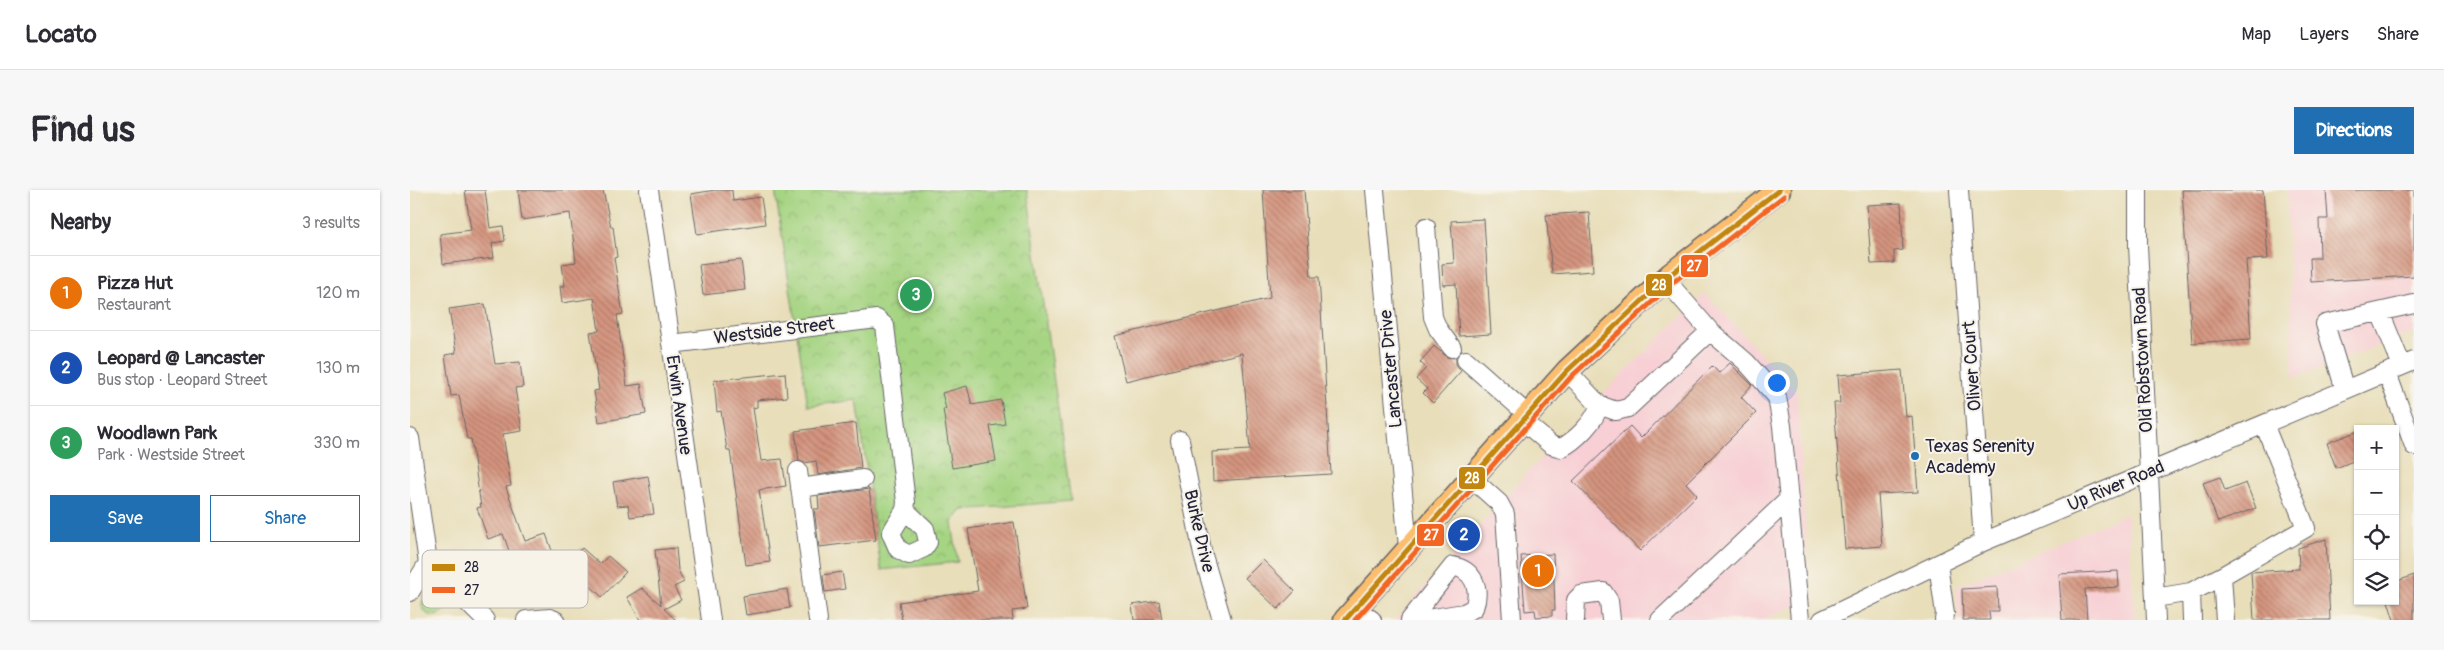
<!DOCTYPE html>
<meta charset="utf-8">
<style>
body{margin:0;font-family:Pangolin,sans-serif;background:#f7f7f7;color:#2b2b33}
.controls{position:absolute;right:15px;bottom:15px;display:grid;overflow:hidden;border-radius:0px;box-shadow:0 1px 4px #0004}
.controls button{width:45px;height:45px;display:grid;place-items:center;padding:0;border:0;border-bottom:1px solid #e1e1e2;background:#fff;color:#2b2b33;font:25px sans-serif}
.you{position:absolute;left:1366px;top:192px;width:18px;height:18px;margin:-12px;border:4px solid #fff;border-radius:50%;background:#1a73e8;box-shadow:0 0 0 8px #1a73e833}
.badge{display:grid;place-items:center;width:32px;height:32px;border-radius:50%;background:#1f6fb2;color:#fff;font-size:16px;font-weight:700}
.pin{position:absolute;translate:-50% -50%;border:2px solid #fff;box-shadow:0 1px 5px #0006}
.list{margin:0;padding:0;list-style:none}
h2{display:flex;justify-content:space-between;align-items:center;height:65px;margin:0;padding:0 20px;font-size:21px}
h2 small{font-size:16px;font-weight:400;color:#7c7c81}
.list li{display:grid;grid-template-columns:32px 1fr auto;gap:15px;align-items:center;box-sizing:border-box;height:75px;padding:0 20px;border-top:1px solid #e1e1e2}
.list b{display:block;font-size:19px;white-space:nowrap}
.list p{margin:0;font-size:16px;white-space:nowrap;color:#7c7c81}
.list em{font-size:16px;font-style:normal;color:#7c7c81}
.actions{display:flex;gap:10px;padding:15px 20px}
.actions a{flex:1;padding:11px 0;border:1px solid #1f6fb2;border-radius:0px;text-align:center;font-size:18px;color:#1f6fb2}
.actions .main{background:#1f6fb2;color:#fff}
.icon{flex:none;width:28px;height:28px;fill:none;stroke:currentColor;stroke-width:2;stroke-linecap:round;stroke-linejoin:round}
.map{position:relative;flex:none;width:2004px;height:430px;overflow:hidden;border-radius:0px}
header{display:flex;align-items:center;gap:30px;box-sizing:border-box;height:70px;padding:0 25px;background:#fff;border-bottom:1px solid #e1e1e2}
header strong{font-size:24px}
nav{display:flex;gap:28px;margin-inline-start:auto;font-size:18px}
.intro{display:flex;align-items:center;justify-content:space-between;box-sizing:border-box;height:120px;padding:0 30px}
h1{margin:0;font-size:35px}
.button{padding:12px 22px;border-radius:0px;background:#1f6fb2;color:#fff;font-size:18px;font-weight:700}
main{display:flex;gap:30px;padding:0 30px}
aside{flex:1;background:#fff;border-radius:0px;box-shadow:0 1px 4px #0004}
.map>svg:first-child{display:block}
</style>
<header>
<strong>Locato</strong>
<nav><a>Map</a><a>Layers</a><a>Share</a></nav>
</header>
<div class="intro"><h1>Find us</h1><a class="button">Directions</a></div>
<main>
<aside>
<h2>Nearby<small>3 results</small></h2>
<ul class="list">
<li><span class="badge" style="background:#e8710a">1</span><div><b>Pizza Hut</b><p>Restaurant</p></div><em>120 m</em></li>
<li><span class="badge" style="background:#1a4fb4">2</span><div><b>Leopard @ Lancaster</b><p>Bus stop · Leopard Street</p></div><em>130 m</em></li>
<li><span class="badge" style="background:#2e9e5b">3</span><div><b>Woodlawn Park</b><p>Park · Westside Street</p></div><em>330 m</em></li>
</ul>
<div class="actions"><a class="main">Save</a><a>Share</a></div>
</aside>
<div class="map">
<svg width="2004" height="430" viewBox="0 0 2004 430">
<defs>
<pattern id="grass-dots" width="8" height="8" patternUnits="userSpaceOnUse" patternTransform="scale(1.25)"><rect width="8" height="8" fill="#a5d482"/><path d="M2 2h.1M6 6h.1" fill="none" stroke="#8eb671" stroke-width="1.8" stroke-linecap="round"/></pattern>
<pattern id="park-crowns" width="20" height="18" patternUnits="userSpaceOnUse" patternTransform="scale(1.25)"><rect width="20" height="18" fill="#a5d482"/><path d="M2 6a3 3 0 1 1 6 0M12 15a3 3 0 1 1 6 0" fill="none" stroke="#8eb671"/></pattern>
<pattern id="building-back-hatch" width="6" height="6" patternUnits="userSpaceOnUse" patternTransform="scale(1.25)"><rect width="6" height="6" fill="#d4947e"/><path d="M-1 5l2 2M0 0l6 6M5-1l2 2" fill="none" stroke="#ac7868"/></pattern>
</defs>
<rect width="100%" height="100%" fill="#f7f3e8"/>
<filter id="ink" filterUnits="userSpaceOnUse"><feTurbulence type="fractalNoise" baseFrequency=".02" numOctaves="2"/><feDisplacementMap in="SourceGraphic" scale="10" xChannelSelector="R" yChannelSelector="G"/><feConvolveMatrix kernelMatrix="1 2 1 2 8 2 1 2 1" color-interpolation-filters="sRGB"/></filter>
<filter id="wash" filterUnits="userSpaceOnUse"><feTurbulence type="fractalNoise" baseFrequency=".0096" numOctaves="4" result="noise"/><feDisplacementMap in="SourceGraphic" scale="20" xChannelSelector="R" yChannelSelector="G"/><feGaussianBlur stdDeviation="1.12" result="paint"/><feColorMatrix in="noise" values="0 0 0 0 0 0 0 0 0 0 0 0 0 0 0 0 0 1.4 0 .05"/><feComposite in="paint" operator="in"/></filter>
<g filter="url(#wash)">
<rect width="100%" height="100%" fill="#e8deb9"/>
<path fill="#f7cfd4" d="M1877,0H2004V142L1883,188Z
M1295,103L1387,203L1400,409L1352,430H985L1155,241Z
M1717,324L1725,430H1549L1546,397Z"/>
<path fill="url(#grass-dots)" stroke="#647b5e" d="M12 414a12 12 0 1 1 24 0a12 12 0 1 1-24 0Z"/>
<path fill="url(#park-crowns)" stroke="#647b5e" d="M365,0H617L661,311L552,320L542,333L548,372L471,380L447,210L398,216Z"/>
<g id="blocks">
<path fill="url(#building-back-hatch)" d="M55,0H75L80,38L93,36L95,51L82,53L84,68L33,74L30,44L61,40Z
M108,0H193L201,37H203L207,67L204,68L213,124L207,125L217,196L231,194L236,224L189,232L184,201L189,200L180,142L189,141L184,108L152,113L150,96H155L152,74L166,72L160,23L112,30Z
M305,0H322L323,11L351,7L355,34L287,44L281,4Z
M853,0H894L901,87H909L921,284L803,291L802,262L840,260L832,163L716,191L705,146L860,108Z
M1772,0H1853L1858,69L1836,70L1841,149L1782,153Z
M1916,0H2004V86L1901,92L1900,68H1910L1909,29H1918Z
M1491,13L1493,60L1484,61V73L1461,74L1457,15Z
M1179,22L1183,81L1142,84L1136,25Z
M1074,29L1081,144L1049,146L1046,94L1033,95L1032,74L1044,73L1041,31Z
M331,70L335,100L293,105L289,75Z
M75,114L85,174L110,172L113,197L105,198L112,241L93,244L101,296L96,297L115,351L136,344L148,377L110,391L93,344L78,349L67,318L71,317L61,249H57L49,205L41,206L35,165L46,163L39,119Z
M1024,156L1037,167L1046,168V174L1051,181L1023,213L1013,203L1017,199L1006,189L1016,178L1010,172Z
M1320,173L1342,195L1331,207L1346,223L1276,293L1287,305L1230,361L1163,291L1220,236L1231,248L1302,176L1309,183Z
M1492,180L1496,227L1502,226L1508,302L1468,304L1472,356L1435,359L1424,213H1430L1428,185Z
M375,183L377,207L347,210V217L343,218L351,271L372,269L376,296L349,300L360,372L336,375L320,260H317L311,221L307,222L304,190Z
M557,196L562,215L591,210L595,234L580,236L586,271L542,278L533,219H536L532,203Z
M446,233L451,278L408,285L406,271L394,273L389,271L385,241Z
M1948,241V269L1926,278L1917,253Z
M238,286L244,324L220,327L218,315L207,316L203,292Z
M1810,287L1815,301L1836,293L1846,318L1808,332L1793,293Z
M459,299L466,350L409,357L404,319H409L408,306Z
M604,332L617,419L602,421L603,430H492L489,412L568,401L558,339Z
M1916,349L1920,430H1844L1841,382L1889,379L1888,358Z
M172,358L190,374L198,366L216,382L192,407L157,374Z
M266,358L268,380L274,392L264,397L271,410L254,419L266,430H230L217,407L232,398L251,415L245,360Z
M1143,364L1145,420H1142V426L1126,427L1125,420L1115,421L1111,366Z
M853,370L885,401L868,419L835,388Z
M1708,381L1709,397L1675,399L1677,430H1652L1649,384Z
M432,382L435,399L415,402L413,385Z
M2004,385V430H1984L1978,411H1985V392Z
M1587,397L1588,421H1579L1580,430H1553L1552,399Z
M377,399L380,418L336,425L333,406Z
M749,411L752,430H724L722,415Z"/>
</g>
</g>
<g filter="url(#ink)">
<use href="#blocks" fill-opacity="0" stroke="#676467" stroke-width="1"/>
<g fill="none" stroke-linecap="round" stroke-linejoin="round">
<g stroke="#676467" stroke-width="20">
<path id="minor" d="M239,0L301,430
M965,0L998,357
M1549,0L1573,352
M1728,0V55L1746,430
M1016,37L1023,127L1028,139L1042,158
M1255,89L1300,141L1336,172L1367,207L1372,236L1390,430
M1970,122L1992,176
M261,154L467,129L475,136L496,312L495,320L481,343L488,359L499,365L514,358L518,352L515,339L495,320
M1056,170L1117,224
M1977,183L2004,256
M1935,200L1915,134L2004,114
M1189,215L1206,221L1218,218L1300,141
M1112,230L1141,255L1151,258C1165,251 1186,231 1189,215L1157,181
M0,248L18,373L0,402
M770,250L793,365L812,430
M388,281L408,430
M1060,287L1089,313L1095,324L1102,430
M390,298L453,289
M18,373L75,430
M1528,374L1535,424L1534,430
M1781,402L1782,430
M1745,408L1781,402L1812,386
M945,418L962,430
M116,430L140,428L145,430
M1000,430L1043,376C1064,380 1071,399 1064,418L1054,423L1011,430
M1165,430L1166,410L1171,405L1193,402L1199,411L1201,430
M1250,430L1379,309
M1412,430L1573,352L2004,171
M1815,430L1812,386L1896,338L1854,234"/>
</g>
<g stroke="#676467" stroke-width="25">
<path id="major" d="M935,430L1157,181L1261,84L1369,0"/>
</g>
<use href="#minor" stroke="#fff" stroke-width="18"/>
<use href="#major" stroke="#fabe6e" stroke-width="22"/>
<g stroke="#f7f3e8" stroke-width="9">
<path id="bus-1" d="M935,430L1157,181L1261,84L1369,0"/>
</g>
<g stroke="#f7f3e8" stroke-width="9">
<path id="bus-2" d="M945,430L1162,186L1266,90L1374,6"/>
</g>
<use href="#bus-1" stroke="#c2850f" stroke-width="5"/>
<use href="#bus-2" stroke="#f26522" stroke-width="5"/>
</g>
</g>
<circle fill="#1f6fb2" stroke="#f7f3e8" stroke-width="2" cx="1505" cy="266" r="5"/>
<g text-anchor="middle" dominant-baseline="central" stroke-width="4" stroke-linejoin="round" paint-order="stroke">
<g font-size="18" fill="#22223b" stroke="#f7f3e8">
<text transform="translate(364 141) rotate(-7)">Westside Street</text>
<text transform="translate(1733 170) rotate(-93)">Old Robstown Road</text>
<text transform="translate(1562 176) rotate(-94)">Oliver Court</text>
<text transform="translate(981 179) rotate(-95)">Lancaster Drive</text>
<text transform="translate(269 215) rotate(82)">Erwin Avenue</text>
<text transform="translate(1706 296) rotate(-23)">Up River Road</text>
<text transform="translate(789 341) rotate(77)">Burke Drive</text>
</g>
<g font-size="18" fill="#22223b" stroke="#f7f3e8" text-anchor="start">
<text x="1515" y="256">Texas Serenity<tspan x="1515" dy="21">Academy</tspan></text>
</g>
</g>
<rect x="12" y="360" width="166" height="58" rx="8" fill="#f7f3e8" stroke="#b7b4b4" stroke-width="1"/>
<rect x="22" y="374" width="23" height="7" fill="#c2850f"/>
<rect x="22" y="397" width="23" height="6" fill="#f26522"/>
<g font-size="14" fill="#22223b">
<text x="54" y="382">28</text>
<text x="54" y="405">27</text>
</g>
<g stroke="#f7f3e8" stroke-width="2">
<rect x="1270" y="64" width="29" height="24" rx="5" fill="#f26522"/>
<rect x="1235" y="83" width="28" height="24" rx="5" fill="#c2850f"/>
<rect x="1048" y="276" width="28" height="24" rx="5" fill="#c2850f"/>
<rect x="1006" y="333" width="29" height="24" rx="5" fill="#f26522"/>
</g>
<g font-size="14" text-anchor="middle" font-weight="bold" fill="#fff">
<text x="1284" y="81">27</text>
<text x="1249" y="100">28</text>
<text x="1062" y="293">28</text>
<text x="1021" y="350">27</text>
</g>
</svg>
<div class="controls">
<button>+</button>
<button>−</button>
<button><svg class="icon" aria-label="locate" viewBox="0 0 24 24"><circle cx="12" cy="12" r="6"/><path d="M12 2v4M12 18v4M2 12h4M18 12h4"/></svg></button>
<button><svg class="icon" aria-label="layers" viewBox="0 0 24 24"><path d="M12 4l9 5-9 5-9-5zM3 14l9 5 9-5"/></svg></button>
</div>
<div class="you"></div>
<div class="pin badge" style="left:1128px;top:381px;background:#e8710a">1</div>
<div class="pin badge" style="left:1054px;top:345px;background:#1a4fb4">2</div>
<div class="pin badge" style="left:506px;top:105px;background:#2e9e5b">3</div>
</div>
</main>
